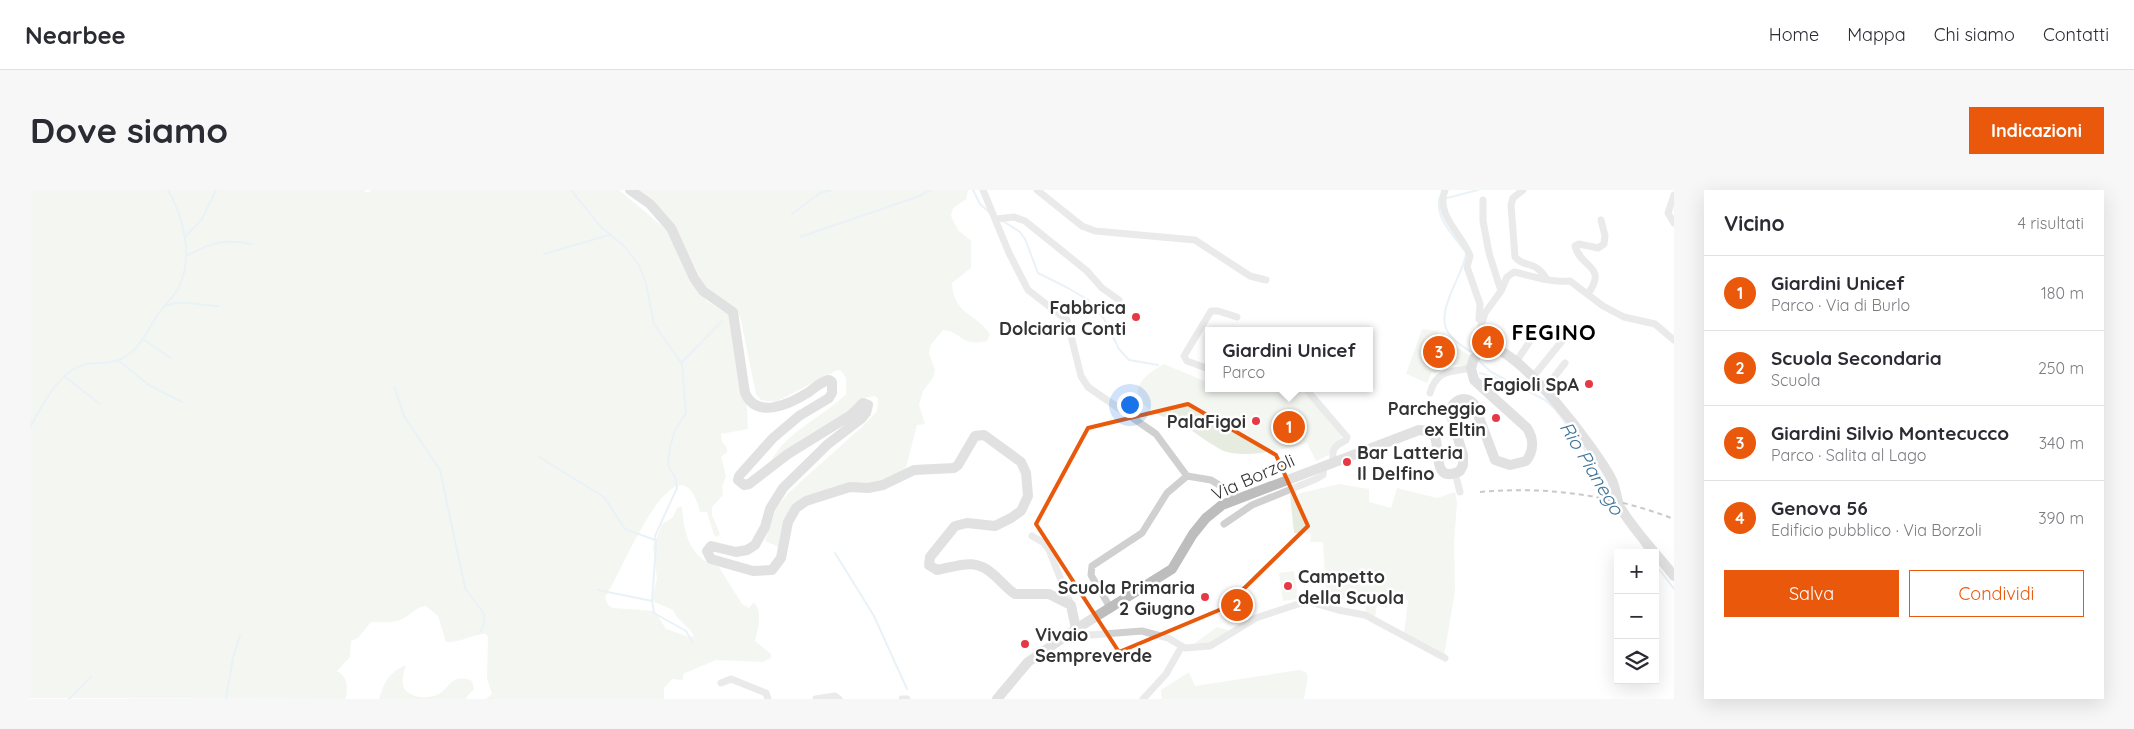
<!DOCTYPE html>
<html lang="it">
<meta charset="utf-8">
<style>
body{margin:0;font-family:Quicksand,sans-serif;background:#f7f7f7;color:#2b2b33}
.controls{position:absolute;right:15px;bottom:15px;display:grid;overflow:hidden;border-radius:0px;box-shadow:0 5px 20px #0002}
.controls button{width:45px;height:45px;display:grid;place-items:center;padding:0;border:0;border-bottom:1px solid #e1e1e2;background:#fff;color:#2b2b33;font:25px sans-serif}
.you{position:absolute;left:1099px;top:214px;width:18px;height:18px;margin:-12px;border:4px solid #fff;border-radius:50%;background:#1a73e8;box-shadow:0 0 0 8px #1a73e833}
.badge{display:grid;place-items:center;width:32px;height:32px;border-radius:50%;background:#ea580c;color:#fff;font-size:16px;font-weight:700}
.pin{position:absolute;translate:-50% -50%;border:2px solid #fff;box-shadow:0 1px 5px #0006}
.popup{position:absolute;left:1175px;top:137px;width:168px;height:65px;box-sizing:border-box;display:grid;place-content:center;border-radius:0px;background:#fff;filter:drop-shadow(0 1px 4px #0005);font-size:16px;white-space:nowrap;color:#7c7c81}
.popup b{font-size:19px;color:#2b2b33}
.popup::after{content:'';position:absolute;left:50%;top:100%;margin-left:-10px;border:10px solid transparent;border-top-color:#fff}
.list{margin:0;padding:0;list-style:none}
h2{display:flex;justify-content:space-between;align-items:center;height:65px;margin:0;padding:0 20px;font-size:21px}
h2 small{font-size:16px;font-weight:400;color:#7c7c81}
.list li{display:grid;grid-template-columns:32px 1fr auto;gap:15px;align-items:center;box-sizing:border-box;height:75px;padding:0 20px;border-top:1px solid #e1e1e2}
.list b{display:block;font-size:19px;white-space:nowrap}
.list p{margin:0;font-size:16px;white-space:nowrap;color:#7c7c81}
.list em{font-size:16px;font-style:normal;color:#7c7c81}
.actions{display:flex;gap:10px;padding:15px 20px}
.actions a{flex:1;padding:11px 0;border:1px solid #ea580c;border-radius:0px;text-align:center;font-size:18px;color:#ea580c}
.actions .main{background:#ea580c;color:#fff}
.icon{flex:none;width:28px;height:28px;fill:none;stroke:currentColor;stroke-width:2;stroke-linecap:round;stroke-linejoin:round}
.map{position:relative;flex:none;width:1644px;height:509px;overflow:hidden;border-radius:0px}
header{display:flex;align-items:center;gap:30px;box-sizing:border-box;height:70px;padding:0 25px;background:#fff;border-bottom:1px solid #e1e1e2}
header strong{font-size:24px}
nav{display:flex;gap:28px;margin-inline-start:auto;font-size:18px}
.intro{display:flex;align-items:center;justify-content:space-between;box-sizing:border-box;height:120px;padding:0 30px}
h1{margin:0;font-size:35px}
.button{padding:12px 22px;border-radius:0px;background:#ea580c;color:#fff;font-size:18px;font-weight:700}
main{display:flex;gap:30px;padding:0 30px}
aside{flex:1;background:#fff;border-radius:0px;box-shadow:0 5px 20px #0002}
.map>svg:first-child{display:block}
</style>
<header>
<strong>Nearbee</strong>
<nav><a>Home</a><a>Mappa</a><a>Chi siamo</a><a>Contatti</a></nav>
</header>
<div class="intro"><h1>Dove siamo</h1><a class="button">Indicazioni</a></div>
<main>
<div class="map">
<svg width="1644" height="509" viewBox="0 0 1644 509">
<rect width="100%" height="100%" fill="#fff"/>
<path fill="#e6ecdf" d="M0,0H333L338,3L341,0H589L637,40L666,98L677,111L701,126L717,218L718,239L691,244L692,252L697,258V262L691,267L696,286L692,297L693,305L682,317V325L690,344L687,347L684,345L677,322H670C648,234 589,390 575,407L578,415L583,418L625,421L636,439L659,447L664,446C659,435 647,432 643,420L624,412L622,408L627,389L623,357L632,334L642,328L648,317H652C654,344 660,369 689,377L712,414L719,418L724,412C733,423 728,439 725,451L741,464V468L733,472L686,470L653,484V490L642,489L634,498V509H456L462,504L457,488L458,447L456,444C442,444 431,453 416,452L408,426L396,416C384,417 379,428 367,431C359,433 349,432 341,432L328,448L321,451L320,467L307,481C319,488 317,496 316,509L0,508Z
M605,0H938L936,9L923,18L921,26L928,40L941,51V78L922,93C923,124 947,124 960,144L957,151C931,157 932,142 913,140L900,156L899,164L905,180L903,188L893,201L889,215L895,234L887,235L876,278L855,290L764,315L749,357L735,351L746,319L757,304L834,235L847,221L848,209L845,206L834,208L821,220L740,273C756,241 792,228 816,204V188L811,181L807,180L746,212L731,210L726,204L710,126L701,115L682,104L672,92L653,52Z
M1392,139L1408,141L1407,150L1411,151L1410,156L1418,158L1419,152L1440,166L1439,176L1420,175L1405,183L1402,182L1397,193L1376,184Z
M1134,174L1179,193V198L1274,202L1313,245L1301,259L1299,265L1286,271L1277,253C1255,259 1220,268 1197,262C1186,259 1160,239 1149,231C1142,227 1134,228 1127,224C1094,206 1108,188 1134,174Z
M1309,294L1339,299V312L1361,318L1367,298L1407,308L1425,302L1427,313L1424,353L1425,401L1414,466L1374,444L1378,410L1368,409L1367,414L1358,412L1357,418L1347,415L1345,427L1336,423L1335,411L1296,406L1293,352H1280L1281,344L1264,343L1260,304L1266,300L1267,304Z
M1264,381L1268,409L1253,411L1249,383Z
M1187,437L1202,441L1188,452L1169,457L1165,453Z
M376,475C374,482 371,491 374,498C380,509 400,509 409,504C416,500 420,491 427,489C433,488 438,489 442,491L444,499L435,509H349C355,491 358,483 376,475Z
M1269,480L1276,482L1278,487L1274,509H1132L1131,500L1159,482L1165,496Z"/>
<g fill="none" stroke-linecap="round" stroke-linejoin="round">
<path stroke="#cfe2ee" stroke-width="2" d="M541,0L571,37L594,56L609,75L616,94L624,134L652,174L656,223L645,240L640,257L638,275L646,289L647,298L625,346L626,357L622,411L624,423L656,441L663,453
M943,0L950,14L959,22
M1410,7C1404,27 1423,45 1434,60
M1417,8L1448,0
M762,24L790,3L801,0
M973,31L990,42L995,49L1008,83L1038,98L1058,110L1074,129L1089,159L1099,170L1128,175
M155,47L172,29L186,0
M770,47L887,7L901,0
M514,64L579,45
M1436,64C1433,86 1402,124 1420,145C1425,152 1434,157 1441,162
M158,65C182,52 195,49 222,54
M133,117C153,108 167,116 188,116
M114,150L141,168
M88,170L119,195L152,212
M1448,170L1461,182L1515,210L1525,219L1554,258L1567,287L1582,306L1586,319
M651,173L692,131
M1450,183L1474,191
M34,186L70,214
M364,197L374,226L410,280L435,398L454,424V432L451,441
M0,237C10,220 21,197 37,184C58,166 72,178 91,169C108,161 115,145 125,129C131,118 142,109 148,99C164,69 154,27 138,0
M509,267L574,307L595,339L625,350
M1611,353L1617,363
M805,363L844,426L877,499
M1625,374L1644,399
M568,400L622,411
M39,509L61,487
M196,509L203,468L210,445"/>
<path stroke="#d0d0d0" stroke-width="7" d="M953,0L979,63L998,100L1037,130L1051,186L1058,197L1126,244L1157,286L1181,290L1210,308
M1007,0L1052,36L1065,41L1165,50L1220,86L1236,90
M1415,0C1405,26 1432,43 1440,66L1437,77L1450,114L1449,129
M1493,0L1483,8L1481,15L1485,67C1494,78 1505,70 1516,88
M1644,5L1638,23L1644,33
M1453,10V31L1459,63L1471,101
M966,29L984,27L995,31L1057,81L1072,98L1089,110
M1558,104C1578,75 1551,79 1545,56L1549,54L1568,58L1574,54L1575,46L1571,30
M1452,159L1446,152L1455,123L1471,101L1477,87L1484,82C1503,86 1521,93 1540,91L1573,116L1594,127L1625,134L1644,150
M1486,172L1508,139
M1179,179L1157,171L1154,166L1181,121H1188L1207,127
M1502,188L1541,140
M1275,198L1317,247L1316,250C1306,255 1300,259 1304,271
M1515,199L1535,173
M1400,203C1407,179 1421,182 1441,178
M1425,283L1430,302
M1194,334L1222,315L1286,289L1293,285L1294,275
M1002,346L1014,353L1019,360L1041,415
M1081,419L1061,385L1062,376L1112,343L1137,303L1157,286
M1049,437L1054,443L1061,445L1112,441L1138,448L1155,458L1180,456L1226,428L1277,411L1308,420L1335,425L1415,468
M691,493L701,489L736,503L738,509
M786,509L805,506L809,509
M872,509H877
M1113,509L1136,484L1152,456"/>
<path stroke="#bdbdbd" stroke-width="10" d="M600,0L620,14L641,38L664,88L673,101L703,122L715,203C727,230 760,214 779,202C786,197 790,192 799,190L802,192V203L799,208L769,226L743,248L709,286L708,290L714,295L719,294L758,264L821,225L833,213L838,215L836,223L832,228L798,254L753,298L740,319L735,337L725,355L717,360L706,362L681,356L677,361L681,369L723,381L742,380L751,368L758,332L766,318L776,311L820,297L838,298L853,295L884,280L924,278L928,275L945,246L954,245L991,272L996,283L998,306L991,321L981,328L965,336L937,333L925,336L900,367L899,375L907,380C929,376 945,367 964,385C971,391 977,399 985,404H1019L1041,415L1046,439
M967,509L998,472L1046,439L1142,379L1163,344L1176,328L1192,315L1389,240L1398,241L1405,247C1410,259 1402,295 1430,281L1433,275V265L1420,222C1423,209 1435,205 1444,214L1465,270L1480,275L1496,271C1504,261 1504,249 1497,238L1444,190L1441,178L1444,168L1457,157C1488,155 1566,260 1581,288C1586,297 1586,308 1590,317C1604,341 1627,364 1644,386"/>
<path stroke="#888" stroke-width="2" stroke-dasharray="5 4" stroke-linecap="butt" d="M1450,302C1517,296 1581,305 1644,329"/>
</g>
<path d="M0 0H1644V509H0ZM1158,214L1246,265L1278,336L1194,418L1089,462L1006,334L1058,238Z" fill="#fff" fill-opacity=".55" fill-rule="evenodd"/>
<path fill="none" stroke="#e8590c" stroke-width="4" stroke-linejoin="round" d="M1158,214L1246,265L1278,336L1194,418L1089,462L1006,334L1058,238Z"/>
<g fill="#e63946" stroke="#fff" stroke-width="2">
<circle cx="1106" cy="127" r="5"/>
<circle cx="1559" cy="194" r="5"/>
<circle cx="1466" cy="228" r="5"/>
<circle cx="1226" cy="231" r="5"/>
<circle cx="1317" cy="272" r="5"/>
<circle cx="1258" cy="396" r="5"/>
<circle cx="1175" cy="407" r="5"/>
<circle cx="995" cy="454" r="5"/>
</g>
<g text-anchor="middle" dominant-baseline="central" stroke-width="5" stroke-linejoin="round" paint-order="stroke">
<g font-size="18" font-weight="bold" fill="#333" stroke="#fff" text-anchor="end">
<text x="1096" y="117">Fabbrica<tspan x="1096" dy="21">Dolciaria Conti</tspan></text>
<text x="1549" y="194">Fagioli SpA</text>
<text x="1456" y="218">Parcheggio<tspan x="1456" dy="21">ex Eltin</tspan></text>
<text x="1216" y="231">PalaFigoi</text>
<text x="1327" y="262" text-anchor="start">Bar Latteria<tspan x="1327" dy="21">Il Delfino</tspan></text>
<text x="1268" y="386" text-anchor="start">Campetto<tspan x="1268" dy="21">della Scuola</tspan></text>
<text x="1165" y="397">Scuola Primaria<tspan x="1165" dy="21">2 Giugno</tspan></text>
<text x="1005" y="444" text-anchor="start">Vivaio<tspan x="1005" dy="21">Sempreverde</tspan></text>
</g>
<g font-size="18" fill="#333" stroke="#fff">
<text transform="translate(1223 287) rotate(-24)">Via Borzoli</text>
</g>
<g font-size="19" font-style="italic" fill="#3f7597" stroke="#fff">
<text transform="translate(1562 278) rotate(59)">Rio Pianego</text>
</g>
<g font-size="22" font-weight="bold" letter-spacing="1" fill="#000" stroke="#fff">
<text x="1524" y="142">FEGINO</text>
</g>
</g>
</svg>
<div class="controls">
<button>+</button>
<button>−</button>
<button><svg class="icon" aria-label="layers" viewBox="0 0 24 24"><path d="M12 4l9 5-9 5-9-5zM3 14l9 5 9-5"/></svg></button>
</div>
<div class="you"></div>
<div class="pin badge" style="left:1259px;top:237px">1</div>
<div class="popup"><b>Giardini Unicef</b>Parco</div>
<div class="pin badge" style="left:1207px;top:415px">2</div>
<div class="pin badge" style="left:1409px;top:162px">3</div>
<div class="pin badge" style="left:1458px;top:152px">4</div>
</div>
<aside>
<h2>Vicino<small>4 risultati</small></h2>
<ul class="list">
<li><span class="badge">1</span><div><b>Giardini Unicef</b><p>Parco · Via di Burlo</p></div><em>180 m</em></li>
<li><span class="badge">2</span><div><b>Scuola Secondaria</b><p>Scuola</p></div><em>250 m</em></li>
<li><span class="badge">3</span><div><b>Giardini Silvio Montecucco</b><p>Parco · Salita al Lago</p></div><em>340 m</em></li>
<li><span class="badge">4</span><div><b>Genova 56</b><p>Edificio pubblico · Via Borzoli</p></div><em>390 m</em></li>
</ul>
<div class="actions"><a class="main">Salva</a><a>Condividi</a></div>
</aside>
</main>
